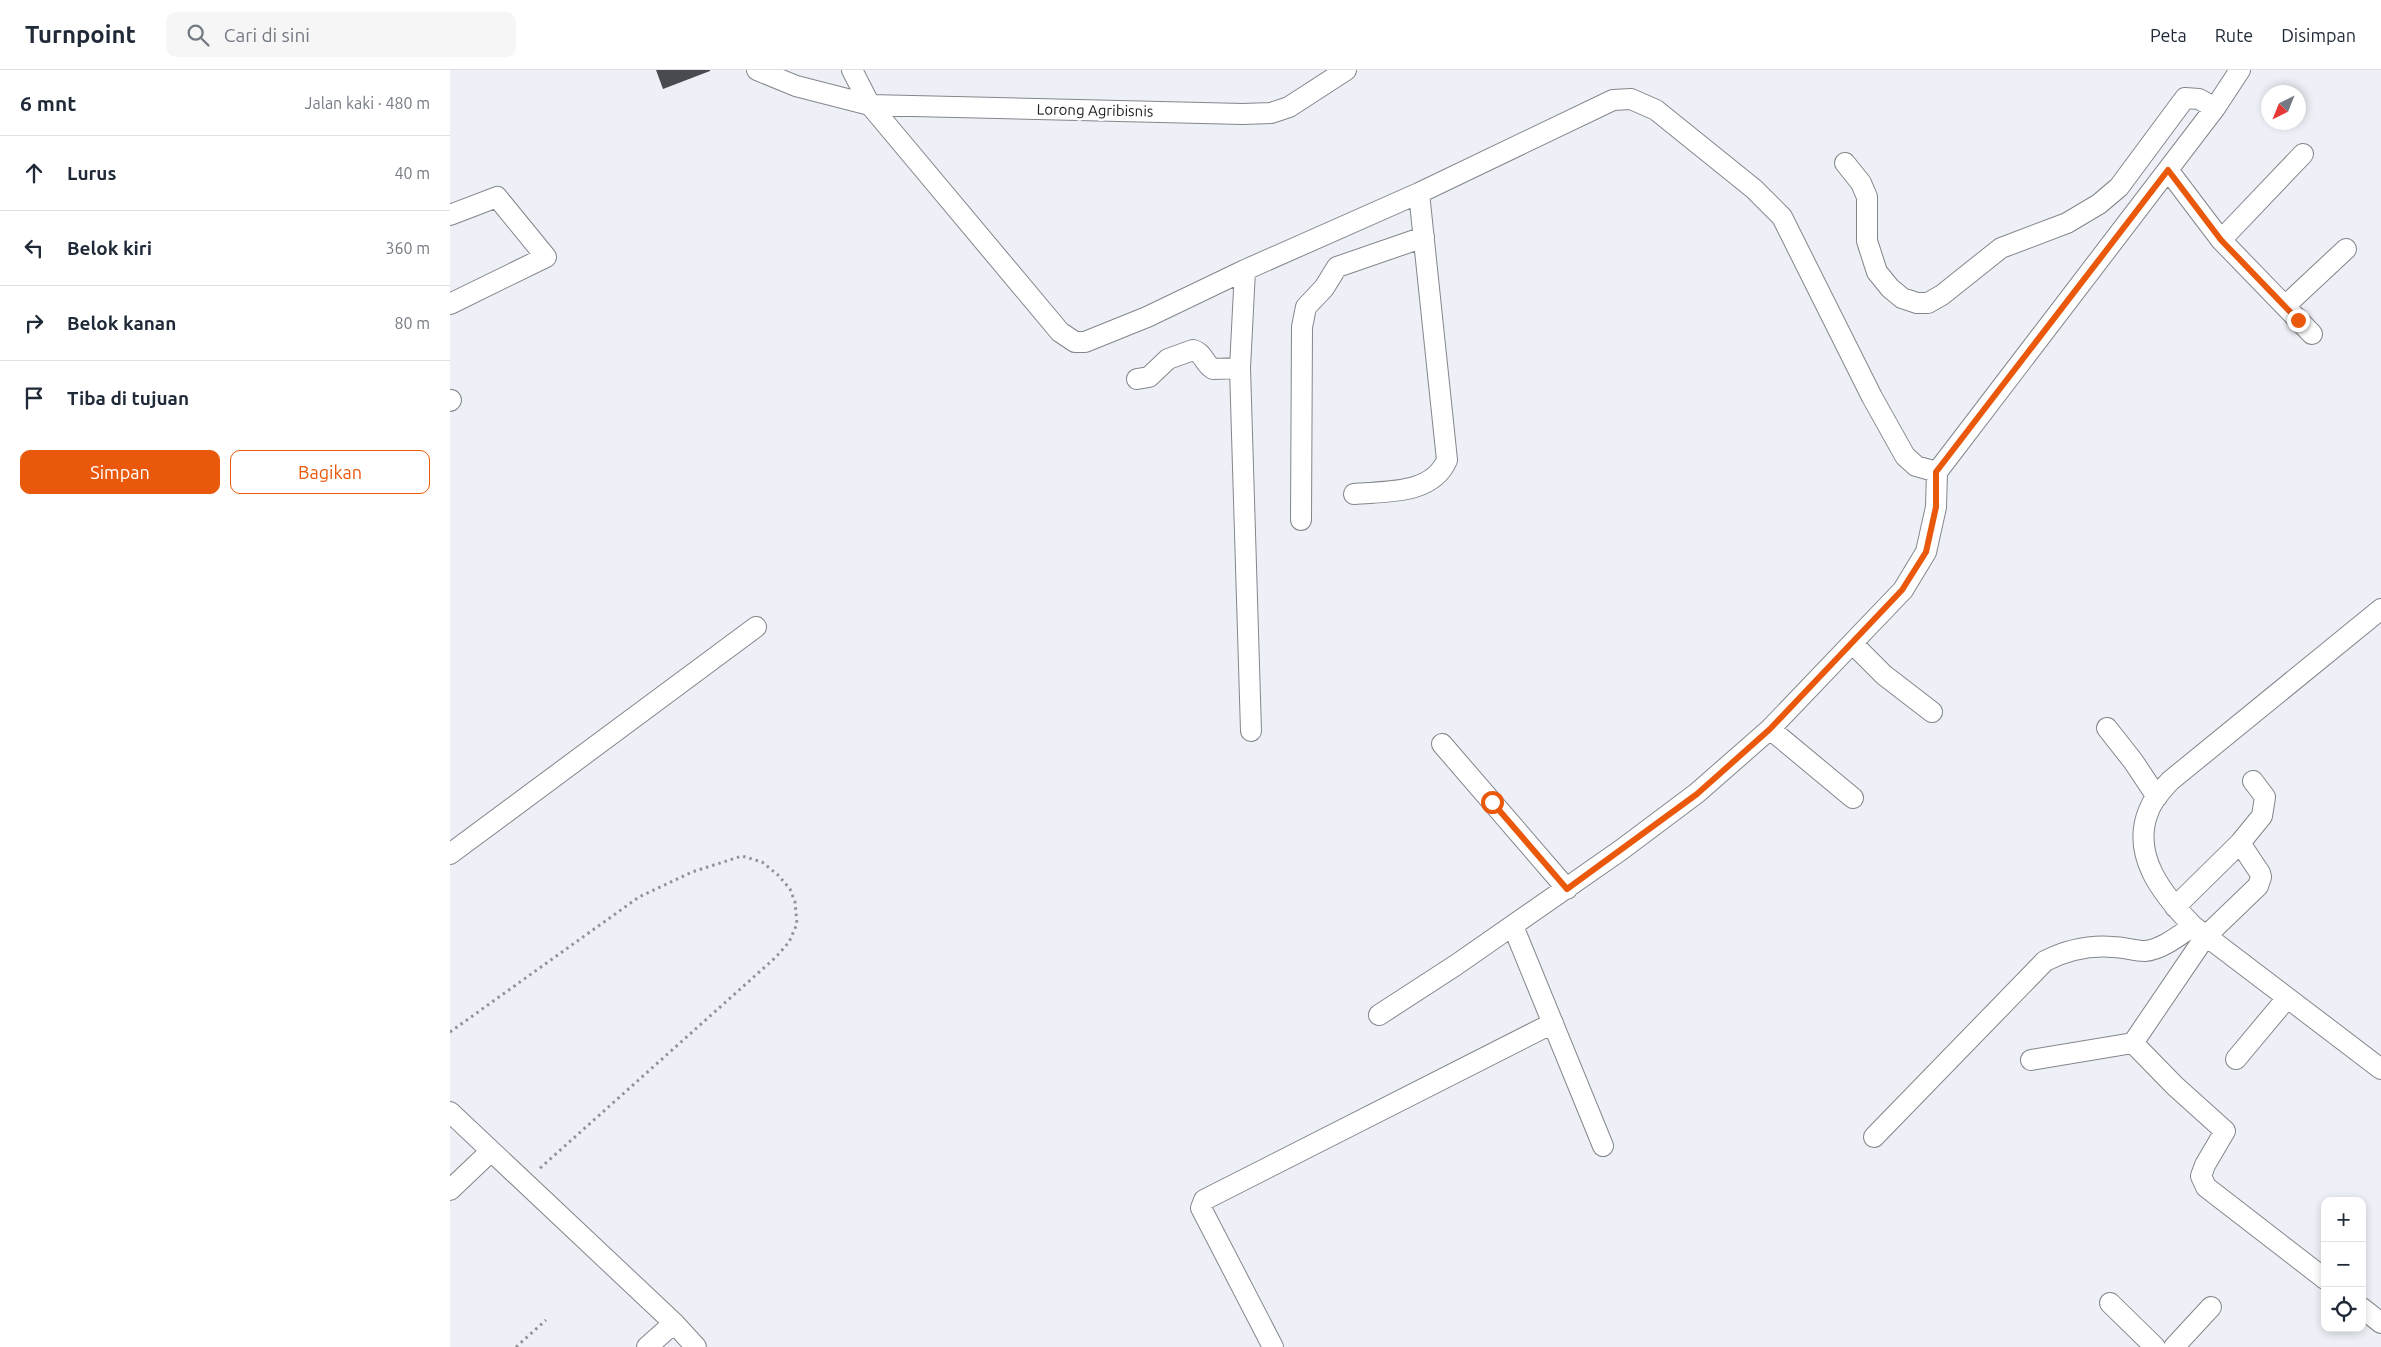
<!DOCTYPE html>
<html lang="id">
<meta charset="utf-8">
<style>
body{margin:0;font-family:Ubuntu,sans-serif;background:#f6f6f7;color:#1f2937}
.controls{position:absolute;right:15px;bottom:15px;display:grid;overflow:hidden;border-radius:10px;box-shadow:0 2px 8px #0003}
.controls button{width:45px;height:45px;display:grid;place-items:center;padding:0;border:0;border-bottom:1px solid #e0e1e3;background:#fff;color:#1f2937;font:25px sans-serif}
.compass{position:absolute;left:1811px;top:15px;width:45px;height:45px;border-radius:50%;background:#fff;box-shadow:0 2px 8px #0003;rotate:223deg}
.stop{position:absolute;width:15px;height:15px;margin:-11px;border:4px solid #ea580c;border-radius:50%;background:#fff}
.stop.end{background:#ea580c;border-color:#fff;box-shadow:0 1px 5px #0008}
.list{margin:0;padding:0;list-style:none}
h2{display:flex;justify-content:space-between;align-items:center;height:65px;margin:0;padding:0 20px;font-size:21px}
h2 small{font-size:16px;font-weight:400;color:#747a83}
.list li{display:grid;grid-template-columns:32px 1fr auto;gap:15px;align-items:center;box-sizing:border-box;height:75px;padding:0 20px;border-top:1px solid #e0e1e3}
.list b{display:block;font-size:19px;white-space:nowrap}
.list em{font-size:16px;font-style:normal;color:#747a83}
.actions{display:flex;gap:10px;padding:15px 20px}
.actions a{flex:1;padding:11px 0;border:1px solid #ea580c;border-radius:10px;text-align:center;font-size:18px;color:#ea580c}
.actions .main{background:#ea580c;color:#fff}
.icon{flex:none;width:28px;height:28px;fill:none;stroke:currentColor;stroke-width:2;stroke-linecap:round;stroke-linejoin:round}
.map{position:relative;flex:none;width:1931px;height:1277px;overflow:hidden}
header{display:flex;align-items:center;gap:30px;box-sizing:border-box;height:70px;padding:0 25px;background:#fff;border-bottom:1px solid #e0e1e3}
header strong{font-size:24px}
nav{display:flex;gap:28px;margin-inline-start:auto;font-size:18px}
.search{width:350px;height:45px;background:#f6f6f7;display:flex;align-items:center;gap:12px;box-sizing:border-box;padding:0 18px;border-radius:10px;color:#747a83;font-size:19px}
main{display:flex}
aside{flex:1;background:#fff}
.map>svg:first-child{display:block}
</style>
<header>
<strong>Turnpoint</strong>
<div class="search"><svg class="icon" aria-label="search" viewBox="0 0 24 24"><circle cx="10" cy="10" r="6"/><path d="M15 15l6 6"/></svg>Cari di sini</div>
<nav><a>Peta</a><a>Rute</a><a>Disimpan</a></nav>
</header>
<main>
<aside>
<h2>6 mnt<small>Jalan kaki · 480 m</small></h2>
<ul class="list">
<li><svg class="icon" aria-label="ahead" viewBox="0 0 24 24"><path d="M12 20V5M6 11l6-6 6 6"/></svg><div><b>Lurus</b></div><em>40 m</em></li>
<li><svg class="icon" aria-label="left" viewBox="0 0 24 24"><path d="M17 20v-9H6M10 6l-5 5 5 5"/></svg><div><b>Belok kiri</b></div><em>360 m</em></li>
<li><svg class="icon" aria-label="right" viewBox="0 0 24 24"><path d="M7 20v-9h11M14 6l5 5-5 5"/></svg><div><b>Belok kanan</b></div><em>80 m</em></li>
<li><svg class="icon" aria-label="arrive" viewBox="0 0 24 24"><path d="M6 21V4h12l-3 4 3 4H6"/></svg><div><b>Tiba di tujuan</b></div></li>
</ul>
<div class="actions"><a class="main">Simpan</a><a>Bagikan</a></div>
</aside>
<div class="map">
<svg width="1931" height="1277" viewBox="0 0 1931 1277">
<rect width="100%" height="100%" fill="#edf0f6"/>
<path fill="#484b4f" d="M206,0H260V1L213,19Z"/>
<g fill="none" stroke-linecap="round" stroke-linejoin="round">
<g stroke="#83868b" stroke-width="22">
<path id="minor" d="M307,0L346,16L420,35L610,262L625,272H635L697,247L795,200L969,123L1163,30L1181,29L1206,40L1304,119L1332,147L1422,327L1455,386L1466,396L1487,402
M402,0L420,35L793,44L821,43L839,37L896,0
M1395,93L1411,113L1417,127V171L1427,202L1440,218L1452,228L1467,233H1478L1492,225L1551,178L1617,153L1649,134L1669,117L1735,28L1749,29L1765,38
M1718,100L1771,170L1862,264
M0,145L47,127L96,187L0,234
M1771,170L1853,84
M795,200L790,298L801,661
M1835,236L1896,179
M687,309L699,307L718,289L743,280C754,283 754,294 763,299L790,298
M0,331L1,330
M904,424C936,421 982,425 997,390L969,123
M851,450L852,257L856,237L874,218L887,197L974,167
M1931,539L1720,711C1712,720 1703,729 1699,740C1680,785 1713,825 1743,856L1931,999
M1403,574L1434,605L1482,642
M1657,658L1683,691L1707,727
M1320,659L1403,728
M992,674L1117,819
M0,784L306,557
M1725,837L1790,773L1812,746L1815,727L1803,711
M1063,856L1153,1076
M929,945L1006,895L1171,780L1247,723L1320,659L1453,520L1476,482L1486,437L1487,402L1765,38L1790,0
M1683,973L1725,1016L1775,1061L1755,1095L1751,1106L1756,1117L1875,1209
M1786,989L1837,928
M1581,990L1683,973L1755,867L1808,816L1811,807L1810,803L1790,773
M0,1042L224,1253L246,1277
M1424,1067L1595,891C1617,880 1639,875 1663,877C1674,877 1684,881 1695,881C1711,880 1730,865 1743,856
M0,1120L41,1081
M1660,1233L1705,1277
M1912,1238L1931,1253
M197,1277L224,1253
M823,1277L751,1138L754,1130L1103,953
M1724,1277L1761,1237"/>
</g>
<path stroke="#919397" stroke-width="3" stroke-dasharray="2.5 4" stroke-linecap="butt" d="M0,962L189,827L242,802L292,786L312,792L328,805L340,819L345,832L347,854L339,872L326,887L88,1100
M66,1277L96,1250"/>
<use href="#minor" stroke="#fff" stroke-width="20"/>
</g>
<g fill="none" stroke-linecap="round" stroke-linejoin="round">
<path stroke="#ea580c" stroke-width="6" d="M1042,732L1117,819L1247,724L1320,659L1452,520L1476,482L1486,437V402L1718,100L1771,170L1848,250"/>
</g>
<g text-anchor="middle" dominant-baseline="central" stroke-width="5" stroke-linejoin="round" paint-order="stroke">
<g font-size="15" fill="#1e1f21" stroke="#fff">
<text transform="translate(645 40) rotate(1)">Lorong Agribisnis</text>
</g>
</g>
</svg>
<div class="controls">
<button>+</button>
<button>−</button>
<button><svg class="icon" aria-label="locate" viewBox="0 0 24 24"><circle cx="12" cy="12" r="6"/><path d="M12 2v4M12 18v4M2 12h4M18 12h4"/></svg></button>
</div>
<svg class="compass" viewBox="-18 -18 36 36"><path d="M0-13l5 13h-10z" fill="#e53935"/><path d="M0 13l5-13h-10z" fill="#747a83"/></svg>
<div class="stop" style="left:1042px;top:732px"></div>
<div class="stop end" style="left:1848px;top:250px"></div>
</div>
</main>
